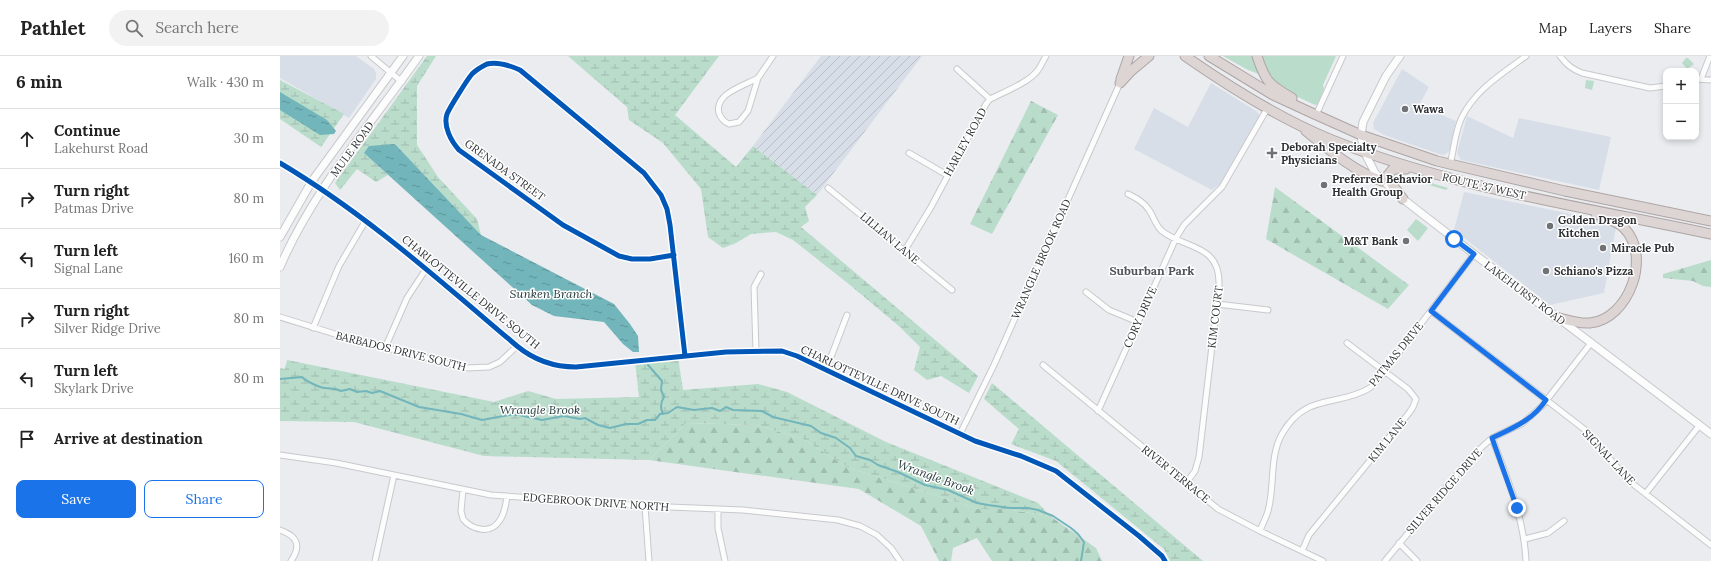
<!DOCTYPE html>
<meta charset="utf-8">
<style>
body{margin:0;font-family:Lora,serif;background:#f2f2f2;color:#222}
.controls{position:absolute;right:12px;top:12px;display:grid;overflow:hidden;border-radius:8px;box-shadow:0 2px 6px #0003}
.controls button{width:36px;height:36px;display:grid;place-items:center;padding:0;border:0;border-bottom:1px solid #e0e0e0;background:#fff;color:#222;font:20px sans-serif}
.stop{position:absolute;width:12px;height:12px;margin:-9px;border:3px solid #1a73e8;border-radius:50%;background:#fff}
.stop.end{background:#1a73e8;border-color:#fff;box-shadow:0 1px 4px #0008}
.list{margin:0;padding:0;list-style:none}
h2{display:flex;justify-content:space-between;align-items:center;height:52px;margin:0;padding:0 16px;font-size:17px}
h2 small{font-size:13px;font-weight:400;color:#767676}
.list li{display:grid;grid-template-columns:26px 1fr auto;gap:12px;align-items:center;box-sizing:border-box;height:60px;padding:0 16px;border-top:1px solid #e0e0e0}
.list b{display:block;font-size:15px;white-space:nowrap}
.list p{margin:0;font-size:13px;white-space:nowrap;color:#767676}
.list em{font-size:13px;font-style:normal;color:#767676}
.actions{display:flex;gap:8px;padding:12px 16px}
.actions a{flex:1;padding:9px 0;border:1px solid #1a73e8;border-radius:8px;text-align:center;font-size:14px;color:#1a73e8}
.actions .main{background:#1a73e8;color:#fff}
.icon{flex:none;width:22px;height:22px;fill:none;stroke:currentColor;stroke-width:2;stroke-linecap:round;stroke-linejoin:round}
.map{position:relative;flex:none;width:1431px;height:505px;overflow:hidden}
header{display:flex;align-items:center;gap:24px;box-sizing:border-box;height:56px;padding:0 20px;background:#fff;border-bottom:1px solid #e0e0e0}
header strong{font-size:19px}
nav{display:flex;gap:22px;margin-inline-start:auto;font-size:14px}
.search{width:280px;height:36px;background:#f2f2f2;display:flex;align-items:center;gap:10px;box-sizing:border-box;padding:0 14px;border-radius:22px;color:#767676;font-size:15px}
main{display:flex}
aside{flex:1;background:#fff}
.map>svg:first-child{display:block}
</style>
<header>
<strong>Pathlet</strong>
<div class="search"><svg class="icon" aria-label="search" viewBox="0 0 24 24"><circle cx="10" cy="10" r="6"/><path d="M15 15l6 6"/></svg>Search here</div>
<nav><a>Map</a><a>Layers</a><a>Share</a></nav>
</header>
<main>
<aside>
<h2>6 min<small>Walk · 430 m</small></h2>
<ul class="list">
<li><svg class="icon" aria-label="ahead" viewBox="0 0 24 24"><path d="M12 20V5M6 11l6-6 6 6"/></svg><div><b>Continue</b><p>Lakehurst Road</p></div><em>30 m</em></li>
<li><svg class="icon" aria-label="right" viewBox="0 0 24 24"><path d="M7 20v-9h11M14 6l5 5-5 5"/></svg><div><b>Turn right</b><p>Patmas Drive</p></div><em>80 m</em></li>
<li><svg class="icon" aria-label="left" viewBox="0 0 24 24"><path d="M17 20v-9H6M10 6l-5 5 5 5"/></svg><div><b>Turn left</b><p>Signal Lane</p></div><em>160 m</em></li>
<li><svg class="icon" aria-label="right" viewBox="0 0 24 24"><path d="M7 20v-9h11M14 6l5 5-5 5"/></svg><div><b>Turn right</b><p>Silver Ridge Drive</p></div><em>80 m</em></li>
<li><svg class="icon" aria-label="left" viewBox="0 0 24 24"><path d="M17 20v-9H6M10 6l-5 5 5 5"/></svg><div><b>Turn left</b><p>Skylark Drive</p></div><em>80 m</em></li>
<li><svg class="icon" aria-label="arrive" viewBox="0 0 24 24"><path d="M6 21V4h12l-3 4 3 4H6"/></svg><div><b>Arrive at destination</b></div></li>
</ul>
<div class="actions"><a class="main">Save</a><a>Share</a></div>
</aside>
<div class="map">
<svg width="1431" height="505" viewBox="0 0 1431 505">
<defs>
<pattern id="industrial-furrows" width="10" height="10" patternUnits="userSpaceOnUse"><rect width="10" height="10" fill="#d8dee7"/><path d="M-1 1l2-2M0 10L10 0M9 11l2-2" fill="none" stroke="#babfc7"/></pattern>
<pattern id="forest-firs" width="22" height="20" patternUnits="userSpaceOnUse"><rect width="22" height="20" fill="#badccb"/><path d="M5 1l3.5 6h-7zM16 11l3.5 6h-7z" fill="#a0bdaf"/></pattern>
<pattern id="wetland-marsh" width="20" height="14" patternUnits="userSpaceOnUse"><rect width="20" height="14" fill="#badccb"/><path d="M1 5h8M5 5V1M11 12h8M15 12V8" fill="none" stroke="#a0bdaf"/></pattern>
<pattern id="water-ripples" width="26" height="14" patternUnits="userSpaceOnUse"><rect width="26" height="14" fill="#72b6bb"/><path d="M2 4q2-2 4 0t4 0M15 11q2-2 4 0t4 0" fill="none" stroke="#5e9499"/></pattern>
</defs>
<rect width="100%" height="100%" fill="#eaecf0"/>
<path fill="#d8dee7" d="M0,0H76L94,13L96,17V23L69,62L0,22Z
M1122,13L1149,31L1139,49L1176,65L1170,94L1166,98L1162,99L1104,79L1094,73L1093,67Z
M931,27L976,55L979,58V62L940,128L932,134L854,93L874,52L908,71Z
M1187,60L1233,82L1239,62L1331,81L1319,134L1181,104L1177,97Z
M1184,136L1325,165L1336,171L1324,237L1270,249L1174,174Z"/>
<path fill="url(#industrial-furrows)" d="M541,0H642L537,139L473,90Z"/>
<path fill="#badccb" d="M943,0H974L979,18L968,14Z
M981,0H1056L1043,29L1044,33L1038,48L1035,49L1001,33L989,22Z
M1406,2H1408L1414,8L1407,13L1402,7Z
M1306,24L1314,25L1312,34L1305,32Z
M1138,123L1168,132L1166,134L1139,126Z
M1136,163L1148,172L1138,185L1127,174Z"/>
<path fill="url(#forest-firs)" d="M751,45L778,59L712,178L690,168Z
M995,131L1129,229L1108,253L986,183Z
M1431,204V231L1423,230L1413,225L1383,222V218Z
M406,367L476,369L523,383L567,411L698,453H725L770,460L816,492L822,505H712L697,482L673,492L671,505H659L641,470L579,433L369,404Z"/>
<path fill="url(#wetland-marsh)" d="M147,0H156L137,30V89L158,121L197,163L201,179L115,88L84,97L108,119L96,126L77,113L60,134L55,127Z
M288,0H439L395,59L456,111L473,90L537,139L525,151L529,165L521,171L698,320L689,337L661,320L647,324L634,314L640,291L620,271L570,229L513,184L496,176L471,178L456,187L443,192L428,181L421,133L383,87L349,64L347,51Z
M0,24L64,58L41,91L0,63Z
M398,301L403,334L478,328L507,336L606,386L758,447L770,460L725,453H698L567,411L523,383L476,369L406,367L369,404L204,400L74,366L0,365V312L5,313L7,304L214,346L248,335L276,343L359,341L355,305Z
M712,327L923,505H890L884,493L776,405L731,388L739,373L704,343Z"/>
<path fill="url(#water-ripples)" d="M0,36L47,64L56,75L54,78L40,79L0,54Z
M115,88L201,179L334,248L350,268L358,280L359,296H353L343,288L324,266L274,260L252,249L84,97L89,90Z"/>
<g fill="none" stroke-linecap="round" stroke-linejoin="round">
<path stroke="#72b6bb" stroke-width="2" d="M368,309L382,325L381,334L384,341C380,347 380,352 383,358
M0,323L22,321C26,325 40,332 45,332C52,333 55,332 61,335L70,333L77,336L86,335L92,337L100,335L139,351L181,358L202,364L229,359H239L262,364L284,360L300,363L305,362L318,369L330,372L346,368H358L367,364H375L380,358L388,357L397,351L414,354L432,352L440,355L446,351L453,354L482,355L493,361L531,370L541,377L556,382L570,392L576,400L590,404L598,409L618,416L645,429L668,434L697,447L708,449L730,452H748L758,454L773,460L791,472L798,478L804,486L801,505"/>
<g stroke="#c8c9cc" stroke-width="7">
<path id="street" d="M91,0L122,26
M1280,0C1287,9 1292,13 1302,17L1370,32L1386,30
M677,13L710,43
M478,22L468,55L459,66L449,68C444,66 441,63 439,57C434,38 463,30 478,22Z
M478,22L493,0
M1416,23L1431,24
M1421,23L1430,0
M1036,59L1063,0
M629,97L667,119
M0,107C86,158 160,225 237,290C254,304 273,311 296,311L446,296L502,295L517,300L695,385L741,400L776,415L859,480L882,500L885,505
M1170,109C1174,93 1175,75 1182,61C1196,33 1222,18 1246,0
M548,132L672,234
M848,138C856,142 864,146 869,154C874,161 875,169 882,175C904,193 941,187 939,230L919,401L915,415L907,426
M625,194L651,151L706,48L710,43C724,36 750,26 758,14C761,10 763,5 766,0
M394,199L370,203H352L339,200L283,169L179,94C171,85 163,70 167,58C170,51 187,24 192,18C195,15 203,10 207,8C218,5 231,10 240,14L364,117L381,139L387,153L390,169L405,300
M806,236L829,254L858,266
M937,248L988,254
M1151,255L1304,373L1348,424L1431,489
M0,261L68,282L186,312L209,311L220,306L237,290
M33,272L59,210L86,164
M105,292L127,242L146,213
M476,295L474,231L481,218
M763,309L938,453L980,475L1043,505
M546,314L567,259
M818,355L896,182L904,169L942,131L987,53
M680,378L714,309L840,27
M1212,382C1227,422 1244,461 1246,505
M0,399L56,407L211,439L365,450L463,454L558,464L580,470L597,479L611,492L620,505
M183,434L181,455L183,463C192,474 211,479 220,464C225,457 226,448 227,440
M1366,437L1419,370
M365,450L369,505
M438,453V472L445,505
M0,474C17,480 22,489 11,505
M980,475C982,469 986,462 988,455C995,430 989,401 1002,378C1025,337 1056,351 1088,333C1095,329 1100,321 1105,315L1194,198
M1245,483L1268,477L1284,465
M1119,487L1137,505
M1022,495L1029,479L1129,357L1133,351L1136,343L1128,333L1067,287
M95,505L114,419
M1105,505L1192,400L1212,382L1243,367L1262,350L1311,287"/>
</g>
<g stroke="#c8c9cc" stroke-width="9">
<path id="secondary" d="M1120,0L1106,20L1083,66L1081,79L1084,95L1095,117L1123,143L1194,198L1431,378
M0,181L32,125L123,0
M0,211C33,134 91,68 139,0"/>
</g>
<g stroke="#ada5a5" stroke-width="11">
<path id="highway" d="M905,0C951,32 1000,63 1052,84C1174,132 1304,151 1431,178
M929,0L993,39L1032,57L1081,79L1157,105L1285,135L1431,165
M977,0C985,25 989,29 1012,42
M841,23L849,0
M840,27L851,15L869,0
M1026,75C1048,93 1075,116 1102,125
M1123,143L1111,127L1108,119L1113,113H1126
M1276,261C1287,264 1299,268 1310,267C1349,263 1372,200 1344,172C1337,165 1325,162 1316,158"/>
</g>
<use href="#street" stroke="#fcfcfd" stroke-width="5"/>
<use href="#secondary" stroke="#fcfcfd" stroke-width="7"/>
<use href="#highway" stroke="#ddd5d4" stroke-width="9"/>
<g stroke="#fff" stroke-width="8">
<path id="cycleway" d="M0,107C86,158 160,225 237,290C254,304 273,311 296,311L446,296L502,295L517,300L695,385L741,400L776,415L859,480L882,500L885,505
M394,199L370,203H352L339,200L283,169L179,94C171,85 163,70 167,58C170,51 187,24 192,18C195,15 203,10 207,8C218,5 231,10 240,14L364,117L381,139L387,153L390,169L405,300"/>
</g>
<use href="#cycleway" stroke="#0057b8" stroke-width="5"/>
</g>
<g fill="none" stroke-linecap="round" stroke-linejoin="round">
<path stroke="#1a73e8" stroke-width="5" d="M1174,183L1194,198L1151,255L1266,344C1253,364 1233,372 1212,382L1237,452"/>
</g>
<g fill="#707275" stroke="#fff" stroke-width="1.5">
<circle cx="1125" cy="53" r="4"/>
<path d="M990 91h4v4h4v4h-4v4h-4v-4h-4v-4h4z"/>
<circle cx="1044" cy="129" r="4"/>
<circle cx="1270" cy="170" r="4"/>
<circle cx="1126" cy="185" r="4"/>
<circle cx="1323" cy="192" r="4"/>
<circle cx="1266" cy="215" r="4"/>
</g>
<g text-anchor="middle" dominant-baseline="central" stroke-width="3" stroke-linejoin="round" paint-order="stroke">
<g font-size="11" font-weight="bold" fill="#2e3033" stroke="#fff" text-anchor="start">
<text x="1133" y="53">Wawa</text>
<text x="1001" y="91">Deborah Specialty<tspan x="1001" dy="13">Physicians</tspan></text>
<text x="1052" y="123">Preferred Behavior<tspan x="1052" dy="13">Health Group</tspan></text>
<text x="1278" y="164">Golden Dragon<tspan x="1278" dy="13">Kitchen</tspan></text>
<text x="1118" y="185" text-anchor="end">M&amp;T Bank</text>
<text x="1331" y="192">Miracle Pub</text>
<text x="1274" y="215">Schiano's Pizza</text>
</g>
<g font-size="11" fill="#2e3033" stroke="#fff">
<text transform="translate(685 86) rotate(-61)">HARLEY ROAD</text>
<text transform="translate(72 93) rotate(-54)">MULE ROAD</text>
<text transform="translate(225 114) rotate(36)">GRENADA STREET</text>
<text transform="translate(1204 130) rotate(13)">ROUTE 37 WEST</text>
<text transform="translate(610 182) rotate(40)">LILLIAN LANE</text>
<text transform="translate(761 203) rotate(-66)">WRANGLE BROOK ROAD</text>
<text transform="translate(191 236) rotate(39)">CHARLOTTEVILLE DRIVE SOUTH</text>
<text transform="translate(1245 237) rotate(37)">LAKEHURST ROAD</text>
<text transform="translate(860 261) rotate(-66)">CORY DRIVE</text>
<text transform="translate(935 261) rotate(-83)">KIM COURT</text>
<text transform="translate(121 295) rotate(14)">BARBADOS DRIVE SOUTH</text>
<text transform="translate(1116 298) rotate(-51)">PATMAS DRIVE</text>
<text transform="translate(600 329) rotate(25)">CHARLOTTEVILLE DRIVE SOUTH</text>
<text transform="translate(1107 384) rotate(-51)">KIM LANE</text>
<text transform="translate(1329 401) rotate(47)">SIGNAL LANE</text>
<text transform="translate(896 418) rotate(39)">RIVER TERRACE</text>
<text transform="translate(1164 435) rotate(-49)">SILVER RIDGE DRIVE</text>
<text transform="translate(316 446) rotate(4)">EDGEBROOK DRIVE NORTH</text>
</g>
<g font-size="12" font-weight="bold" fill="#50535a" stroke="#fff">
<text x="872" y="214">Suburban Park</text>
</g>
<g font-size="12" font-style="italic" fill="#1f3536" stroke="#fff">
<text x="271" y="237">Sunken Branch</text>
<text x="260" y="353">Wrangle Brook</text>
<text transform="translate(656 421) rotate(20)">Wrangle Brook</text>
</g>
</g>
</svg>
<div class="controls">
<button>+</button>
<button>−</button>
</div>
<div class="stop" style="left:1174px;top:183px"></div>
<div class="stop end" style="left:1237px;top:452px"></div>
</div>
</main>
